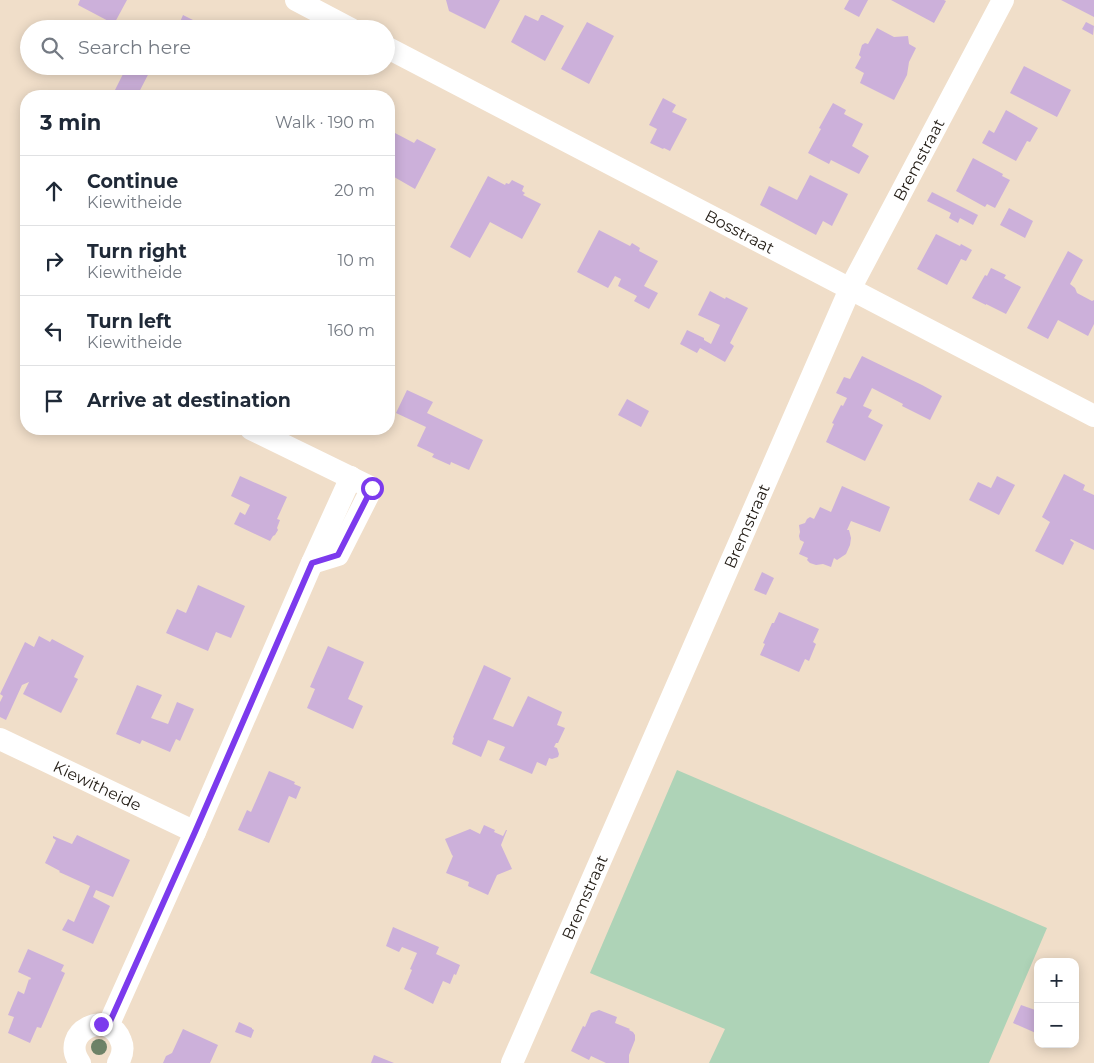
<!DOCTYPE html>
<meta charset="utf-8">
<style>
body{margin:0;font-family:Montserrat,sans-serif;background:#f6f6f7;color:#1f2937}
.controls{position:absolute;right:15px;bottom:15px;display:grid;overflow:hidden;border-radius:10px;box-shadow:0 2px 12px #0003}
.controls button{width:45px;height:45px;display:grid;place-items:center;padding:0;border:0;border-bottom:1px solid #e0e1e3;background:#fff;color:#1f2937;font:25px sans-serif}
.stop{position:absolute;width:15px;height:15px;margin:-11px;border:4px solid #7c3aed;border-radius:50%;background:#fff}
.stop.end{background:#7c3aed;border-color:#fff;box-shadow:0 1px 5px #0008}
.list{margin:0;padding:0;list-style:none}
h2{display:flex;justify-content:space-between;align-items:center;height:65px;margin:0;padding:0 20px;font-size:21px}
h2 small{font-size:16px;font-weight:400;color:#747a83}
.list li{display:grid;grid-template-columns:32px 1fr auto;gap:15px;align-items:center;box-sizing:border-box;height:70px;padding:0 20px;border-top:1px solid #e0e1e3}
.list b{display:block;font-size:19px;white-space:nowrap}
.list p{margin:0;font-size:16px;white-space:nowrap;color:#747a83}
.list em{font-size:16px;font-style:normal;color:#747a83}
.icon{flex:none;width:28px;height:28px;fill:none;stroke:currentColor;stroke-width:2;stroke-linecap:round;stroke-linejoin:round}
.map{position:relative;flex:none;width:1094px;height:1063px;overflow:hidden}
.search{position:absolute;background:#fff;box-shadow:0 2px 12px #0003;left:20px;top:20px;width:375px;height:55px;display:flex;align-items:center;gap:12px;box-sizing:border-box;padding:0 18px;border-radius:28px;color:#747a83;font-size:19px}
.panel{position:absolute;background:#fff;box-shadow:0 2px 12px #0003;left:20px;top:90px;width:375px;height:345px;border-radius:20px}
.map>svg:first-child{display:block}
</style>
<div class="map">
<svg width="1094" height="1063" viewBox="0 0 1094 1063">
<rect width="100%" height="100%" fill="#f0dec9"/>
<path fill="#aed3b7" d="M677,770L1047,928L989,1063H709L725,1029L590,973Z"/>
<path fill="#ccb0da" d="M80,0H127L114,24L78,5Z
M446,0H500L485,29L449,11Z
M849,0H868L859,17L844,9Z
M891,0H944L946,1L934,23Z
M1061,0H1094V17Z
M183,15L197,22L196,24L205,29H177Z
M525,15L538,21L541,15H543L564,26L545,61L511,42Z
M587,22L614,36L589,84L561,69Z
M1086,22L1094,26L1093,35L1082,29Z
M877,28L894,37L908,36L909,44L916,48L909,62L907,75L894,100L860,83L864,73L855,68L861,57L859,55L862,45L865,43L868,44Z
M127,66H145L151,69L137,96H127L115,90Z
M176,66H196L192,74Z
M1024,66L1071,90L1057,117L1010,93Z
M663,98L676,105L672,112L687,119L670,151L664,148L663,149L650,143L657,129L649,125Z
M833,103L846,110L844,114L863,124L852,146L869,156L859,174L831,160L829,164L808,153L821,129L819,128Z
M1006,110L1038,128L1030,142L1027,141L1016,161L982,143L989,130L994,133Z
M395,133L414,143L417,139L436,149L415,189L389,174V142Z
M973,158L1003,174L1002,176L1010,180L995,208L987,204L985,207L956,191Z
M810,175L848,194L832,226L823,221L816,235L760,205L769,186L797,200Z
M488,176L505,185L506,183L509,184L512,180L524,186L522,191L525,193L523,195L541,204L522,239L490,222L470,258L450,247Z
M932,192L978,215L973,225L960,218L958,223L949,218L951,213L927,201Z
M1009,208L1033,221L1025,238L1000,225Z
M599,230L630,246L632,243L640,248L639,251L658,261L644,286L658,293L649,309L634,301L637,296L618,286L621,279L615,276L608,288L577,272Z
M936,234L960,246L961,244L972,250L966,261L961,259L947,285L917,269Z
M1068,251L1083,260L1070,284L1075,288L1077,293L1092,301L1094,300V324L1088,336L1058,320L1048,339L1027,328Z
M991,268L1006,275L1004,278L1021,287L1006,314L986,304V305L972,298L985,275L987,276Z
M710,291L725,299L726,297L748,308L730,343L734,346L725,362L700,348L697,353L680,344L687,330L704,338V340L711,344L720,325L698,315Z
M862,356L922,385L942,396L930,420L902,406L903,404L872,388L863,406L872,410L868,417L883,425L865,461L826,442L834,424L832,423L841,405L843,406L847,398L836,393L844,377L850,379Z
M407,390L433,402L427,413L483,440L469,470L451,462L450,465L432,457L434,454L417,446L426,427L396,413Z
M627,399L649,411L641,427L618,415Z
M1064,474L1085,485L1083,490L1094,495V550L1071,539L1070,540L1074,543L1063,565L1035,551L1050,522L1042,517Z
M240,476L287,497L277,519L280,520L277,528L278,530L275,535L273,536L270,541L234,524L240,512L245,515L250,505L231,496Z
M997,476L1015,485L999,515L969,500L978,482L991,488Z
M842,486L890,507L880,532L851,521L847,530H849L851,538L850,545L846,554L837,560L834,558L831,567L823,564L816,565L810,563L807,560L808,558L799,554L804,542L800,540L799,536L800,532L799,525L805,523L807,519L810,517L814,519L820,507L831,512Z
M762,572L774,578L766,595L754,590Z
M198,585L245,606L231,638L216,632L208,651L166,633L177,609L186,613Z
M779,612L819,629L813,642L816,644L809,661L805,659L799,672L760,655L765,644L763,643L772,623H774Z
M39,636L50,642L52,639L84,656L74,677L78,679L61,713L23,694L29,682L22,685L6,720L0,717V702L3,696L0,694L25,642L34,647Z
M328,646L364,662L348,699L363,706L353,729L307,708L315,689L310,687Z
M484,665L511,678L493,719L513,727L528,696L562,712L557,725L565,728L558,743H556L554,747L557,748L559,754L558,757L552,759L549,758L546,766L537,762L532,774L499,760L505,747L488,740L481,757L452,744L454,738L453,737Z
M137,685L162,695L151,718L168,724L177,702L194,709L180,741L176,739L170,752L142,740L140,744L116,734Z
M269,771L295,782L294,784L301,787L296,799L289,796L269,843L238,830L247,810L251,812Z
M484,825L495,830L494,832L503,836L506,830H507L501,845L512,869L497,875L488,895L468,886L469,882L446,873L453,856L452,855L445,839L470,829L480,834Z
M77,835L130,860L113,897L96,890L93,897L110,906L93,944L62,930L68,919L74,922L90,886L59,872L60,871L45,863L56,840L53,838V836L72,844Z
M393,927L439,947L436,954L460,965L456,975L454,974L450,984L443,981L433,1004L404,989L412,970L410,969L417,953L402,947L399,952L386,946Z
M28,949L64,965L61,971L65,973L41,1028L37,1027L30,1043L8,1033L14,1017L8,1015L18,991L24,994L29,979L30,980L31,978L18,972Z
M1021,1005L1038,1011V1034L1013,1023Z
M599,1010L617,1017L615,1023L630,1029L629,1030L633,1032L635,1035V1040L629,1055V1063H606L591,1056L589,1060L571,1051L583,1026L585,1027L591,1013Z
M239,1022L252,1028V1029L254,1030L251,1038L235,1032Z
M183,1029L218,1045L210,1063H163L166,1056L172,1053Z
M374,1055L394,1063H371Z"/>
<g fill="none" stroke-linecap="round" stroke-linejoin="round">
<g stroke="#fff" stroke-width="22">
<path d="M296,0L351,29"/>
<path id="s1" d="M386,47L1094,416"/>
<path d="M251,429L372,488L338,555L312,563"/>
<path id="s2" d="M0,739L195,832"/>
<path d="M108,1026L195,832L312,563L351,477"/>
<path d="M80,1063C58,1032 109,1007 121,1041C124,1048 122,1056 118,1063"/>
<path id="s3" d="M512,1063L850,289L1003,0"/>
</g>
</g>
<circle fill="#6d8267" cx="99" cy="1047" r="8"/>
<g fill="none" stroke-linecap="round" stroke-linejoin="round">
<path stroke="#7c3aed" stroke-width="6" d="M101,1024L108,1026L195,832L312,563L338,555L372,488"/>
</g>
<g text-anchor="middle" dominant-baseline="central" stroke-width="4" stroke-linejoin="round" paint-order="stroke">
<g font-size="16" fill="#221c15" stroke="#f0dec9">
<text stroke="none"><textPath href="#s3" startOffset="991">Bremstraat</textPath></text>
<text stroke="none"><textPath href="#s1" startOffset="399">Bosstraat</textPath></text>
<text stroke="none"><textPath href="#s3" startOffset="586">Bremstraat</textPath></text>
<text stroke="none"><textPath href="#s2" startOffset="108">Kiewitheide</textPath></text>
<text stroke="none"><textPath href="#s3" startOffset="181">Bremstraat</textPath></text>
</g>
</g>
</svg>
<div class="controls">
<button>+</button>
<button>−</button>
</div>
<div class="stop" style="left:372px;top:488px"></div>
<div class="stop end" style="left:101px;top:1024px"></div>
<div class="search"><svg class="icon" aria-label="search" viewBox="0 0 24 24"><circle cx="10" cy="10" r="6"/><path d="M15 15l6 6"/></svg>Search here</div>
<section class="panel">
<h2>3 min<small>Walk · 190 m</small></h2>
<ul class="list">
<li><svg class="icon" aria-label="ahead" viewBox="0 0 24 24"><path d="M12 20V5M6 11l6-6 6 6"/></svg><div><b>Continue</b><p>Kiewitheide</p></div><em>20 m</em></li>
<li><svg class="icon" aria-label="right" viewBox="0 0 24 24"><path d="M7 20v-9h11M14 6l5 5-5 5"/></svg><div><b>Turn right</b><p>Kiewitheide</p></div><em>10 m</em></li>
<li><svg class="icon" aria-label="left" viewBox="0 0 24 24"><path d="M17 20v-9H6M10 6l-5 5 5 5"/></svg><div><b>Turn left</b><p>Kiewitheide</p></div><em>160 m</em></li>
<li><svg class="icon" aria-label="arrive" viewBox="0 0 24 24"><path d="M6 21V4h12l-3 4 3 4H6"/></svg><div><b>Arrive at destination</b></div></li>
</ul>
</section>
</div>
